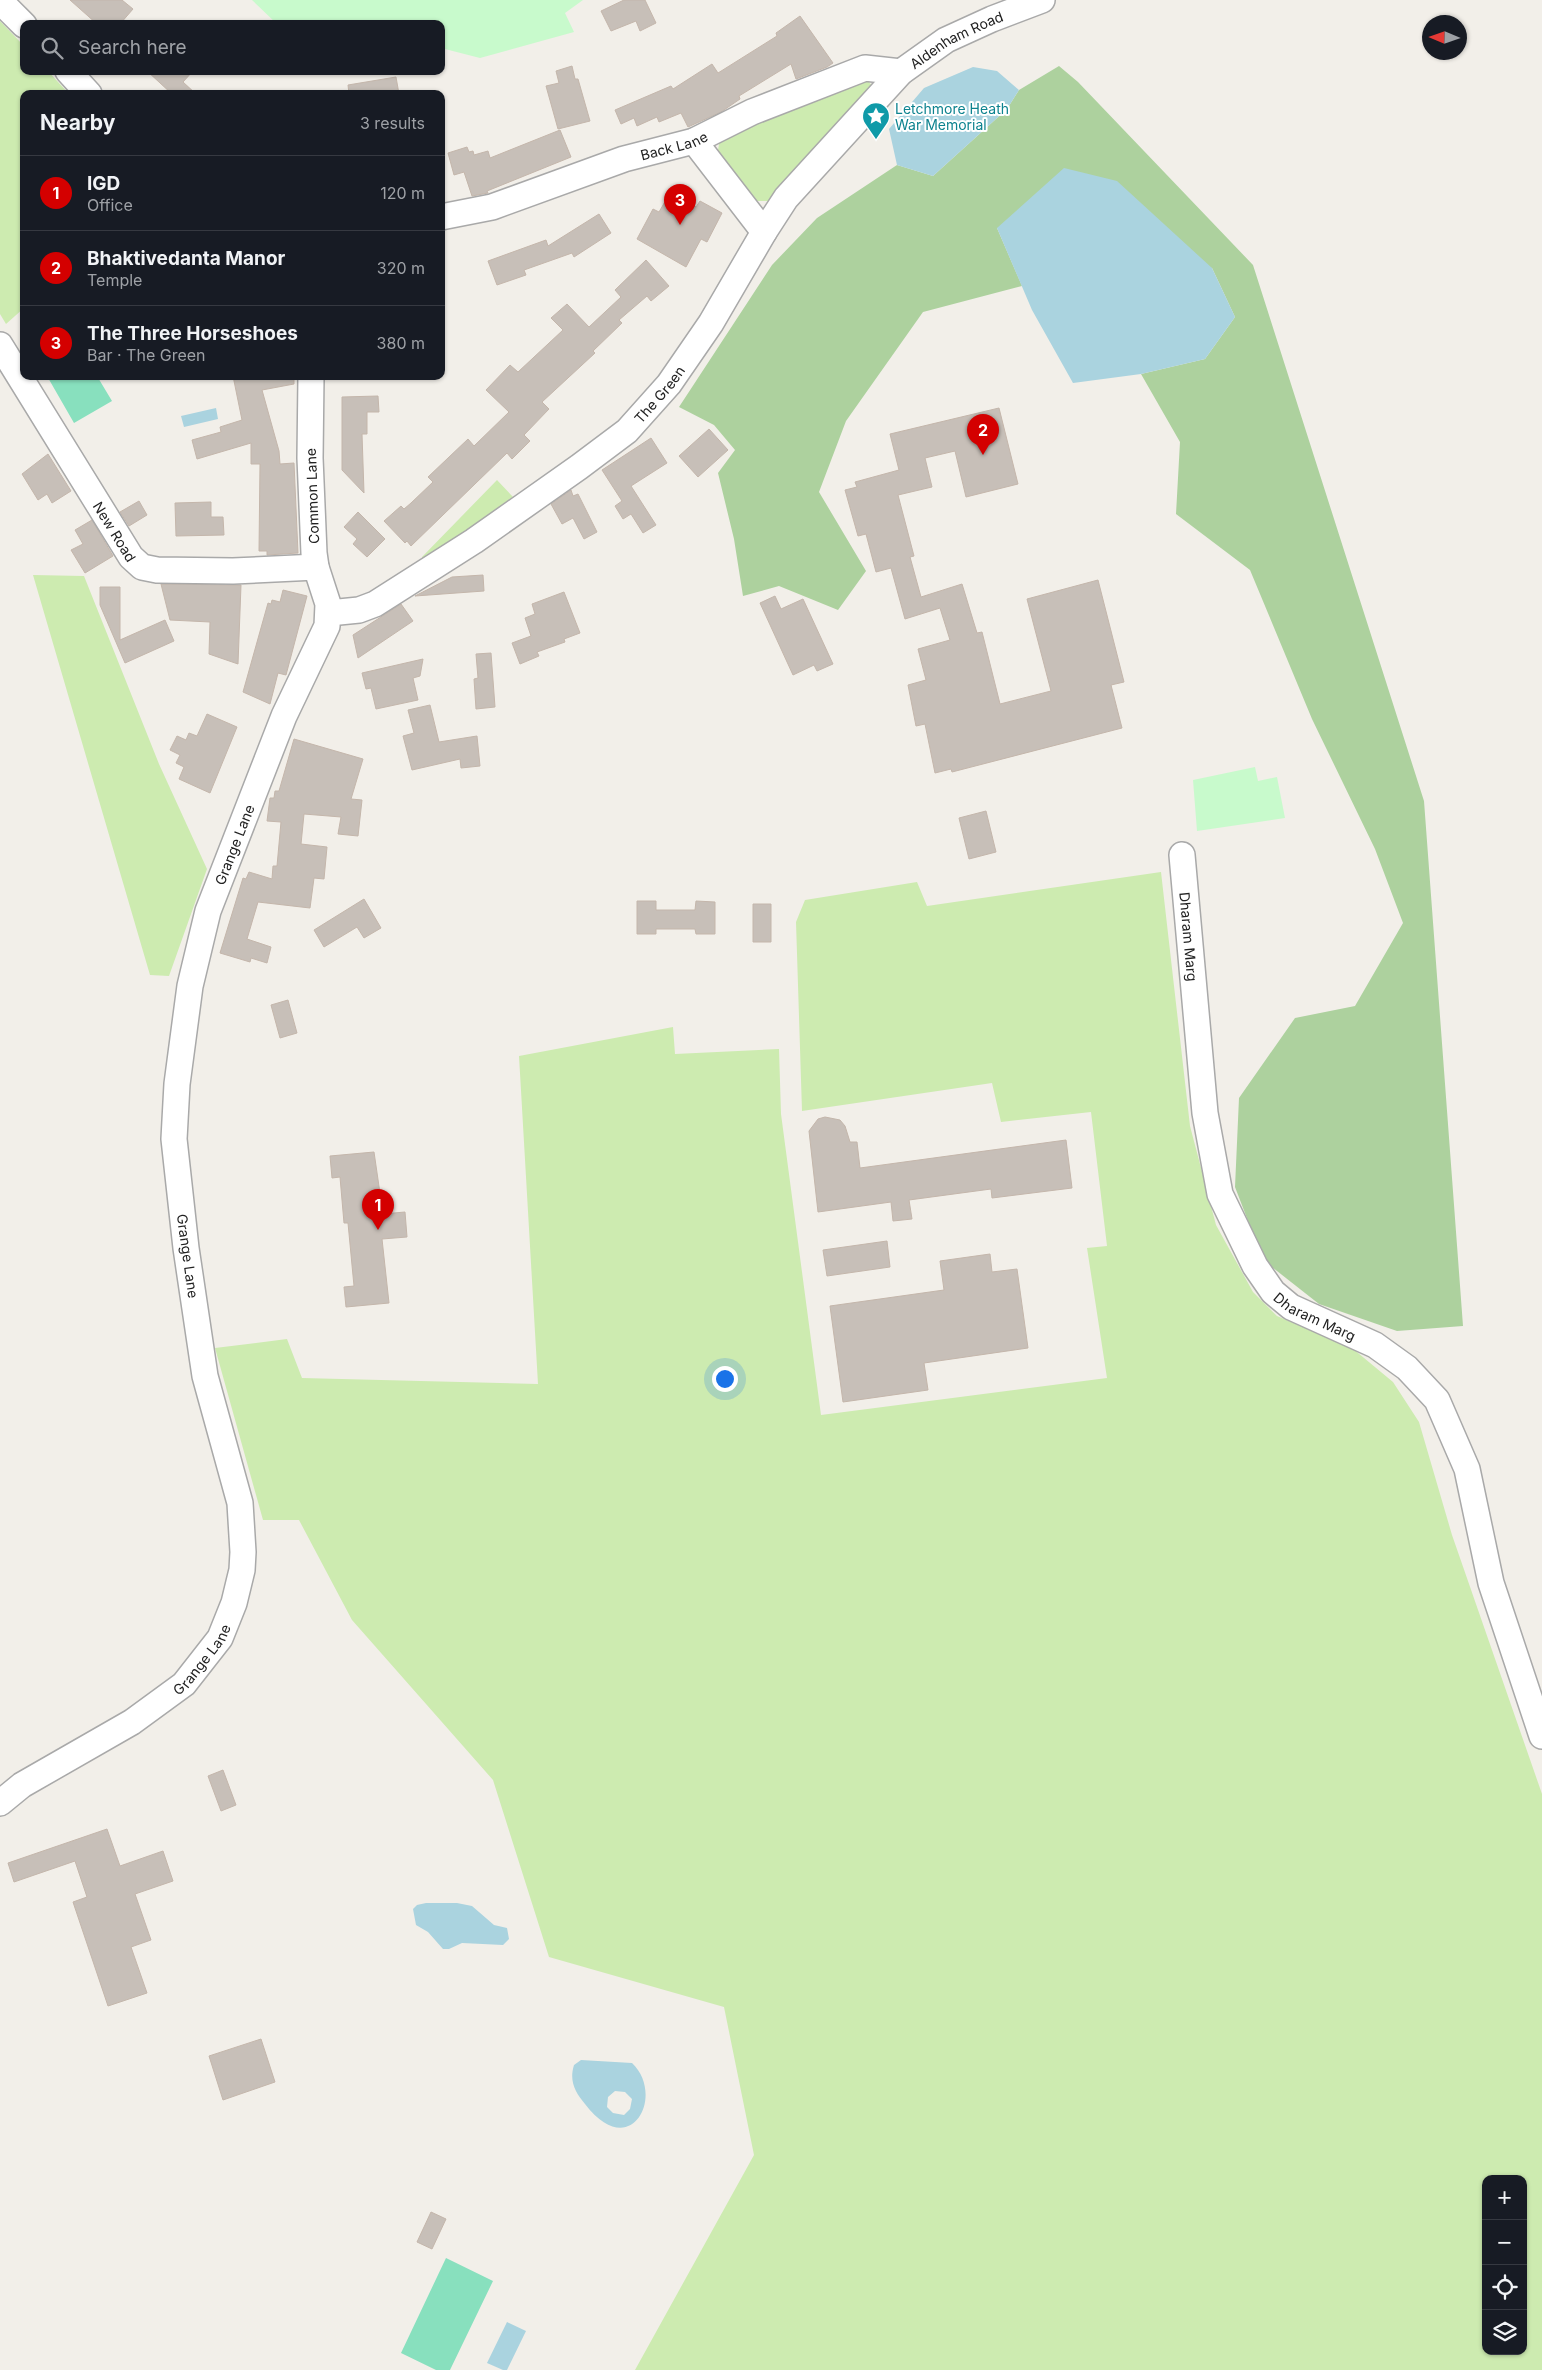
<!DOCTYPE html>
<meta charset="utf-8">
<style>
body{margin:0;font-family:Inter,sans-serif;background:#242831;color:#f1f3f6}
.controls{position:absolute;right:15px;bottom:15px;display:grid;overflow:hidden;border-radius:10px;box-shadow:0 1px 4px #0004}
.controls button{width:45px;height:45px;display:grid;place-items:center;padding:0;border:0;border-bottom:1px solid #363941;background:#171b24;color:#f1f3f6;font:25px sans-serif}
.compass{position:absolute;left:1422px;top:15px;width:45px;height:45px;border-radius:50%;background:#171b24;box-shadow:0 1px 4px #0004;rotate:272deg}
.you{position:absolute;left:724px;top:1378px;width:18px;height:18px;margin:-12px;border:4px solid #fff;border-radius:50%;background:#1a73e8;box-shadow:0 0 0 8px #1a73e833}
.badge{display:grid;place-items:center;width:32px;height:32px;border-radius:50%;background:#d40000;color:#fff;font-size:16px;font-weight:700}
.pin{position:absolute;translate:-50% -41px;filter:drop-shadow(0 1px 2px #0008)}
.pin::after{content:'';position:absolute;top:26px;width:18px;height:15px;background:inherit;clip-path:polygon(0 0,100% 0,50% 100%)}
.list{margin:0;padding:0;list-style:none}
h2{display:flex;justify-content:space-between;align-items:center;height:65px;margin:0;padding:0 20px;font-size:21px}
h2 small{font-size:16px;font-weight:400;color:#9ea1a6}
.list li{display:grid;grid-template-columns:32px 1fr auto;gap:15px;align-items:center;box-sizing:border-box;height:75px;padding:0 20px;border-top:1px solid #363941}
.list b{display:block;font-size:19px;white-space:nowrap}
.list p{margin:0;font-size:16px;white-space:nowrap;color:#9ea1a6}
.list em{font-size:16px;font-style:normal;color:#9ea1a6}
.icon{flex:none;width:28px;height:28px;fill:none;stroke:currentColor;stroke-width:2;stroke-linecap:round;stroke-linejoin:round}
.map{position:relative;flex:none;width:1542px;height:2370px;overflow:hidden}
.search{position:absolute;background:#171b24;box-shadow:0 1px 4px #0004;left:20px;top:20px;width:425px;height:55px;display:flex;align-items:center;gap:12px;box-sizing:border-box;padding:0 18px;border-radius:10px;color:#9ea1a6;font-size:19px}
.panel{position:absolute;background:#171b24;box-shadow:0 1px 4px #0004;left:20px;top:90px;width:425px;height:290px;border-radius:10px}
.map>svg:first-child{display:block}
</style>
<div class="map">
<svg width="1542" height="2370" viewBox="0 0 1542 2370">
<rect width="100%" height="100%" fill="#f2efe9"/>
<path fill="#cdebb0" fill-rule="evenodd" d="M0,21L24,46V71H48L69,94H24V308L6,324L0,314Z
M864,76L873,87L775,201H755L718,150L720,139Z
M497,480L513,497L422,562V557Z
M33,575L84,576L159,764L207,869L169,976L150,975Z
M1161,872L1190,1126L1216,1225L1253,1292L1277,1316L1352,1348L1393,1382L1419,1422L1452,1535L1542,1794V2370H635L754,2155L724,2007L549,1957L493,1780L352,1620L299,1520H263L215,1348L287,1339L302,1378L538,1384L519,1056L673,1027L675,1054L779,1049L781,1114L821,1415L1107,1378L1087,1248L1107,1246L1091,1112L1001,1122L992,1083L802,1111L796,922L805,900L917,882L927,906ZM1486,2179H1523V2351H1486Z"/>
<path fill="#add19e" d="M1059,66L1078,82L1253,265L1424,801L1463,1326L1397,1331L1319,1304L1263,1260L1235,1187L1239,1098L1295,1018L1355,1006L1403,923L1375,849L1312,719L1250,570L1176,514L1180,442L1141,374L1205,359L1235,317L1212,268L997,228L1022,286L923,312L846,421L819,492L866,571L838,610L779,586L743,596L734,539L718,473L735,450L714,425L679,407L772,265L817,218L897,165L933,176L1007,109L1019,90Z"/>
<path fill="#c8facc" d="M252,0H583L565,13L574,32L480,58L441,48V24H348L338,21L277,24Z
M1255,767L1258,781L1277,777L1285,818L1197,831L1193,780Z"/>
<path fill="#88e0be" d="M47,376H97L112,401L74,423Z
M446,2258L493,2281L450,2370H436L401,2353Z"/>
<path fill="#aad3df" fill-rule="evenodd" d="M973,67L997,71L1019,90L1007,109L933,176L897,165L889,129L924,88Z
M1064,168L1117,181L1212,268L1235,317L1205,359L1141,374L1073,383L1032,310L997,228Z
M216,408L218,419L184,427L181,416Z
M426,1903H457L472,1906L494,1925L507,1928L509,1939L503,1945L462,1943L449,1949H443L428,1932L416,1925L413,1909L417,1905Z
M581,2060L632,2063C666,2095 631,2164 585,2104C575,2092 569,2081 574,2065ZM615,2091L625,2092L632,2099L630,2109L624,2115L613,2113L607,2107L608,2097Z
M507,2322L526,2331L507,2370H503L487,2363Z"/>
<path fill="#c7bfb8" stroke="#c4b6ab" d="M70,0H122L133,9L120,24H97Z
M624,0H645L656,23L640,31L636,21L611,31L601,11Z
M800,16L833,63L827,67L796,79L791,64L739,96L740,99L721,112L688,127L681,113L659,122L657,117L637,126L634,118L621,124L615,110L671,86L673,89L712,64L718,73L777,36L776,33Z
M572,66L575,79H578L590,121L558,129L546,86L559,83L556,71Z
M147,71H193L183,82L196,94H172Z
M396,77L399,94H349L348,85Z
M560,130L571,157L487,191L488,193L472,196L464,172L454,175L448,153L467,147L469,152L473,151L474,155L488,151L490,158Z
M670,193L696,207L700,201L722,213L707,242L701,239L686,267L637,239L653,209L659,212Z
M599,214L611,233L574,257L572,253L524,270L526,275L497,285L488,261L546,240L548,246Z
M646,260L669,286L651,301L647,296L619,320L622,323L593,351L595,353L542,402L549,409L524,435L530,441L512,459L507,453L411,546L407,541L405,543L384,521L401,506L404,509L411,503L433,482L428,477L468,439L474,446L509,412L486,390L510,365L518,372L563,330L551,318L567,304L589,327L621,297L615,290Z
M233,376H294V384L262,390L279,451L280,464L294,463L298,553L267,555V551H259L260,464H251V443L197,459L192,440L221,432L220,427L242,420Z
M378,396L379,412H367V434H362L364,493L342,470V397Z
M999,408L1018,484L966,497L955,451L925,458L932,487L898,495L914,556L910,557L921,597L962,584L977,633L982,632L1000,704L1051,691L1027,599L1098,580L1124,682L1111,685L1122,728L952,772L951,769L935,773L925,724L916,726L908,685L926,680L918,649L950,640L940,608L905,619L891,568L876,572L866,534L858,536L845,490L857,487L855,482L899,470L890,434Z
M709,429L728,450L698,477L679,456Z
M651,438L667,463L631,486L656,525L643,533L631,514L623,519L615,506L622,501L602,470Z
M48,454L71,491L52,503L47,494L38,500L22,474Z
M571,490L573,496L578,494L597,532L584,539L573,518L562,524L551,504Z
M139,501L147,515L129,526L120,512Z
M211,502V517H223L224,535L176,536L175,503Z
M358,512L385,539L367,557L353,544L357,539L344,527Z
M92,520L113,556L85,573L71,550L83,544L75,530Z
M483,575L484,591L415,596L452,577Z
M161,584L241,585L238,664L209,654L210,622L170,620Z
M100,587H120V640L165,620L174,641L125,663L100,605Z
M283,590L307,596L286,675L278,673L270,704L243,692L268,603L271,604L272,600L280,602Z
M564,592L580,633L564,639L565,642L537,652L539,656L520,664L512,643L531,636L525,618L535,614L532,604Z
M775,596L781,609L803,599L833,664L817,671L814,665L793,675L760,603Z
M401,604L413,621L358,658L353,635Z
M491,653L495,707L476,709L474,679L478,678L476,654Z
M423,659L420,676L413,678L418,700L376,709L371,688L366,689L362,673Z
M430,705L439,742L477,736L480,766L461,768L460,759L412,770L403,736L414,733L408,710Z
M207,714L237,727L210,793L179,779L184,767L176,763L180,755L170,750L177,736L186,740L189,733L197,736Z
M294,739L363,759L351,799L362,800L358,836L338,834L341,817L304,814L301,844L327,847L324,879L314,878L310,908L258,902L247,939L271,947L267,963L251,958L250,962L220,953L243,878L246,879L249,872L272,879L273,866H277L281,822L267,821L270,798H274L275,791H279Z
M986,811L996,852L969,859L959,818Z
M364,899L381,928L364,938L357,927L324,947L314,930Z
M637,901H656V910H695L696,901L715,902V934H696L695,929H656V934H637Z
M753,904H771V942H753Z
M288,1000L297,1033L280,1038L271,1005Z
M825,1117L840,1120L845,1126L850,1142H857L860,1168L1066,1140L1072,1188L992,1198L991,1189L909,1200L912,1219L893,1221L891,1202L818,1212L809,1131L818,1119Z
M374,1152L383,1214L405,1212L407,1237L382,1239L389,1303L346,1307L344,1287L354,1286L348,1223H344L340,1177L332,1178L330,1156Z
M887,1241L890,1267L827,1276L823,1250Z
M990,1254L992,1272L1017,1269L1028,1348L924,1363L928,1390L843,1402L830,1306L944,1290L940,1261Z
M223,1770L236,1805L221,1811L208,1776Z
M107,1829L120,1866L163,1851L173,1881L135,1894L151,1940L131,1947L147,1993L108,2006L73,1902L87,1897L75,1861L14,1882L8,1863Z
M261,2039L275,2082L223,2100L209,2056Z
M431,2212L446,2219L432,2249L417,2242Z"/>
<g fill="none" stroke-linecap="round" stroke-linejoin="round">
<g stroke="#a9a9a9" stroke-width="28">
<g id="minor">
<path d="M0,1L24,25"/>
<path d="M68,71L89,94"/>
<path d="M694,141L764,232"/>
<path id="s1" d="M441,217L492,207L624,159L694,141L752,112L865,68L901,72"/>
<path id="s2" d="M0,345L131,557L142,567L157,570L233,571L316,567"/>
<path id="s3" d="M329,613L359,610L375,604L474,541L579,467L627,431L669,384L711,323L764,232L786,198L901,72L946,40L992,19L1042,0"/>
<path id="s4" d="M1182,855L1205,1113L1220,1194L1255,1266L1273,1292L1291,1307L1375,1345L1407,1368L1437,1400L1467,1469L1491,1583L1542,1736"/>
<path id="s5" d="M0,1803L22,1785L132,1722L184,1684L220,1638L234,1603L242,1570L243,1552L240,1503L205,1376L186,1248L174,1139L177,1084L190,986L208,911L284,716L327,626L328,604L316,567L314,553L310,458L311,376"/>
</g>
</g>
<use href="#minor" stroke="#fff" stroke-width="25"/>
</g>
<defs>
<g id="sight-pin" transform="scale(1.4375)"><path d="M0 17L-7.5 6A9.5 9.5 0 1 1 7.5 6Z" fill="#0f9aa8" stroke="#fff"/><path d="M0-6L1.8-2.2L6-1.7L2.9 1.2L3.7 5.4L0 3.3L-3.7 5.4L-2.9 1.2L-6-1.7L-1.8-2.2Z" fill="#fff"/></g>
</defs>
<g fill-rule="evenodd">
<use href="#sight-pin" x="876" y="116"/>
</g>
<g text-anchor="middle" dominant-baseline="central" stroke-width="4" stroke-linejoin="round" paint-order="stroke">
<g font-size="14" fill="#222" stroke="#fff">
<text stroke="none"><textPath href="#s3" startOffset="871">Aldenham Road</textPath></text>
<text stroke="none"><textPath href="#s1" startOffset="244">Back Lane</textPath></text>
<text stroke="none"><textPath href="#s3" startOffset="402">The Green</textPath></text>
<text transform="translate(312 496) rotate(-92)">Common Lane</text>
<text stroke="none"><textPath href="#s2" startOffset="219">New Road</textPath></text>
<text stroke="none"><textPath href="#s5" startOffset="1090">Grange Lane</textPath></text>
<text stroke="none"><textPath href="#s4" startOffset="82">Dharam Marg</textPath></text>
<text transform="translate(188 1256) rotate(82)">Grange Lane</text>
<text stroke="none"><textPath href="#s4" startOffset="502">Dharam Marg</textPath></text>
<text stroke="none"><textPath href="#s5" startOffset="250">Grange Lane</textPath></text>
</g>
<g font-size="14" fill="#0d838f" stroke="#fff" text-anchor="start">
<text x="895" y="108">Letchmore Heath<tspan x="895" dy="16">War Memorial</tspan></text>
</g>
</g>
</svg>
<div class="controls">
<button>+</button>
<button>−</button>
<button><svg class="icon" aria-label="locate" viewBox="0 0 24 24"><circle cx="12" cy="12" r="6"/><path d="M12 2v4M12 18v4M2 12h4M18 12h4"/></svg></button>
<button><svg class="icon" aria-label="layers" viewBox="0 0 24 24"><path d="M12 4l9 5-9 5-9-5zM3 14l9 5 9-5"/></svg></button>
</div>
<svg class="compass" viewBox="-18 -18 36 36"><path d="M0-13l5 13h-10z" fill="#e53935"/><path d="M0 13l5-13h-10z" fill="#9ea1a6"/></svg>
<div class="you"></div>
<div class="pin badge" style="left:378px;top:1230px">1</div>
<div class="pin badge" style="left:983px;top:455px">2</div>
<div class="pin badge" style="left:680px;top:225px">3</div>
<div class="search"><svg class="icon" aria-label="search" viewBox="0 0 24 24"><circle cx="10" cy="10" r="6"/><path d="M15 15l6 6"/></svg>Search here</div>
<section class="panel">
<h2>Nearby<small>3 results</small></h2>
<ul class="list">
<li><span class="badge">1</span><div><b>IGD</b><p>Office</p></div><em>120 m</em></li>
<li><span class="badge">2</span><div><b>Bhaktivedanta Manor</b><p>Temple</p></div><em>320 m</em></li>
<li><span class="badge">3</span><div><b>The Three Horseshoes</b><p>Bar · The Green</p></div><em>380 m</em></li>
</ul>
</section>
</div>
